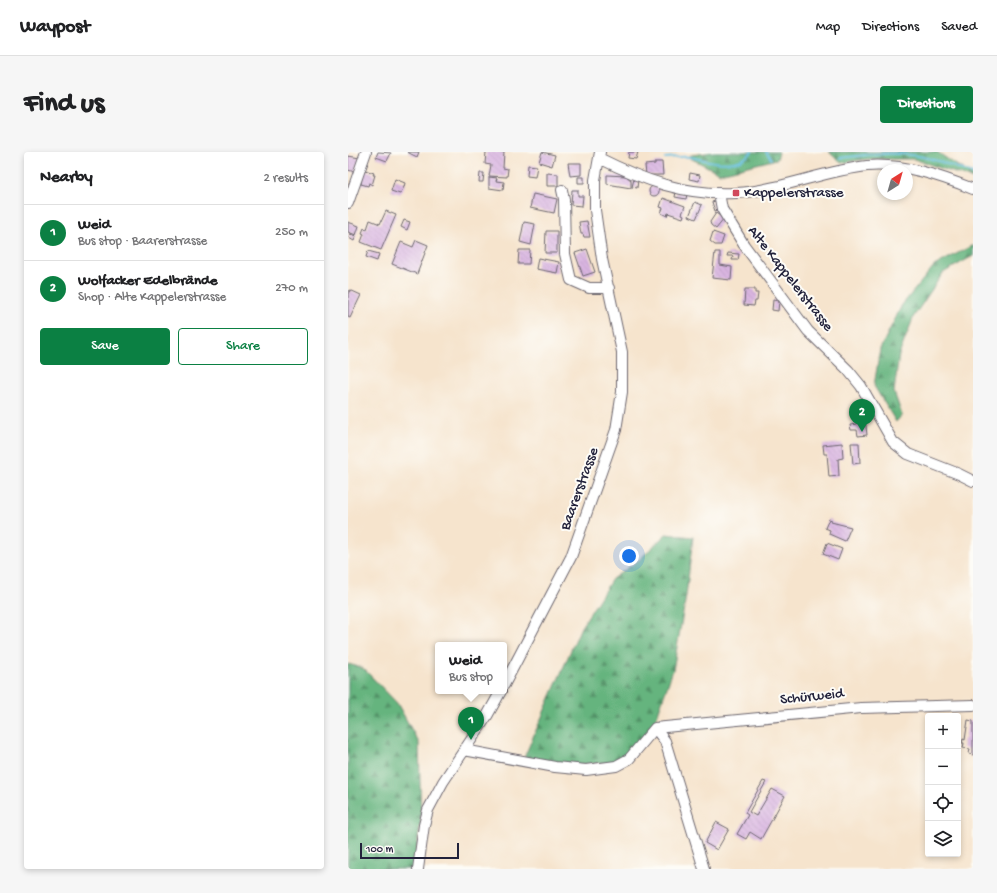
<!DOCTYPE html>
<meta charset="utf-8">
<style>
body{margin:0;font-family:"Gochi Hand",sans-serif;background:#f6f6f6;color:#202124}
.controls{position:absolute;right:12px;bottom:12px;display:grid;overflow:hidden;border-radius:4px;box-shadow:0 2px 6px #0003}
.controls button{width:36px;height:36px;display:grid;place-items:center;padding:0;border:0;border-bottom:1px solid #e0e0e0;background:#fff;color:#202124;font:20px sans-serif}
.compass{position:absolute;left:529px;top:12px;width:36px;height:36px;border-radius:50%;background:#fff;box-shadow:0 2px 6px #0003;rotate:37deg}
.scale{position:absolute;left:12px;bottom:10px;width:99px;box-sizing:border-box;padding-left:4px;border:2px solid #22223b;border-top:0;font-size:11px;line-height:14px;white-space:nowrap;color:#22223b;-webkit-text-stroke:3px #fdfcf7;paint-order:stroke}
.you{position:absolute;left:281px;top:404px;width:14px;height:14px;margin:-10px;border:3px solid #fff;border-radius:50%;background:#1a73e8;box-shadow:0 0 0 6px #1a73e833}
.badge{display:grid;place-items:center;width:26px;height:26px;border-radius:50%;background:#0b8043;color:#fff;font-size:13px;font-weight:700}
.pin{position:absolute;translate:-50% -33px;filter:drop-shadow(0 1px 2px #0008)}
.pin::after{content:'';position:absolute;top:21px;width:14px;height:12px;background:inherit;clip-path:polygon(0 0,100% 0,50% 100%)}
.popup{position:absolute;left:87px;top:490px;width:72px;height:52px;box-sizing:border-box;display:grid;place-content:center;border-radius:4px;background:#fff;filter:drop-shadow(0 1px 3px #0005);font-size:13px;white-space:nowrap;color:#757577}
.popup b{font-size:15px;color:#202124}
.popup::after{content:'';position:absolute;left:50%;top:100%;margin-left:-8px;border:8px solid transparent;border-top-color:#fff}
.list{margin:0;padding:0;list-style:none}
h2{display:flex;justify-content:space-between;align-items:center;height:52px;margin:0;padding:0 16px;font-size:17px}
h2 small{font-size:13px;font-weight:400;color:#757577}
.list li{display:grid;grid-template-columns:26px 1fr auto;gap:12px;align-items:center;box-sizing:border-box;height:56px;padding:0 16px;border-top:1px solid #e0e0e0}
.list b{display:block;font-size:15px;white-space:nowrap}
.list p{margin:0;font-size:13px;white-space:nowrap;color:#757577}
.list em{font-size:13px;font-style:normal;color:#757577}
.actions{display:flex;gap:8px;padding:12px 16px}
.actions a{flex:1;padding:9px 0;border:1px solid #0b8043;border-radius:4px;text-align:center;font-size:14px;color:#0b8043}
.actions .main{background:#0b8043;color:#fff}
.icon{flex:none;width:22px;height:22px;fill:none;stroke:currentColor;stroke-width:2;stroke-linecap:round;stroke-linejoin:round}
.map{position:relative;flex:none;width:625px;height:717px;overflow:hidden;border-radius:4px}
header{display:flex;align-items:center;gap:24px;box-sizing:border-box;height:56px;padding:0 20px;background:#fff;border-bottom:1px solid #e0e0e0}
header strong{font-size:19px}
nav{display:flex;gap:22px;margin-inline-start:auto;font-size:14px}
.intro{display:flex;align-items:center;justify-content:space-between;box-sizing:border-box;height:96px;padding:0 24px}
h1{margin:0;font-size:28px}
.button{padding:10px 18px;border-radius:4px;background:#0b8043;color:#fff;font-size:14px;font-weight:700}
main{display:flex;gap:24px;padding:0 24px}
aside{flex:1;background:#fff;border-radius:4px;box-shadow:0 2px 6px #0003}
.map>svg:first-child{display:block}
</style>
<header>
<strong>Waypost</strong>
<nav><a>Map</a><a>Directions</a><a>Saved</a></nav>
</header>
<div class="intro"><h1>Find us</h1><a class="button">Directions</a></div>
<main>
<aside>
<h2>Nearby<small>2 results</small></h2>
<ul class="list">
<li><span class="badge">1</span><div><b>Weid</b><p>Bus stop · Baarerstrasse</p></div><em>250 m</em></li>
<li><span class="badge">2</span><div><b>Wolfacker Edelbrände</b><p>Shop · Alte Kappelerstrasse</p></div><em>270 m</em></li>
</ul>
<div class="actions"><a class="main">Save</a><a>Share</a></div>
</aside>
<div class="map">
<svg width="625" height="717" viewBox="0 0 625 717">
<defs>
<pattern id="forest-firs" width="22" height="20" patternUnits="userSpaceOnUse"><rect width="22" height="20" fill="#65b47e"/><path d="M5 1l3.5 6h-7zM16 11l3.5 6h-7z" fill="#539268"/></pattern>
<pattern id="building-back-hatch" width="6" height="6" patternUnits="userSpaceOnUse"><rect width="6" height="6" fill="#d9b5e1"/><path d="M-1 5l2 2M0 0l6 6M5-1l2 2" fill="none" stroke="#ba9bc2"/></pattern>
</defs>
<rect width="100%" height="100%" fill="#fdfcf7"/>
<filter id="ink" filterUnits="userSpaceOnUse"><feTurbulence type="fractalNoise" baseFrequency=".025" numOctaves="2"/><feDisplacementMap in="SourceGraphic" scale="8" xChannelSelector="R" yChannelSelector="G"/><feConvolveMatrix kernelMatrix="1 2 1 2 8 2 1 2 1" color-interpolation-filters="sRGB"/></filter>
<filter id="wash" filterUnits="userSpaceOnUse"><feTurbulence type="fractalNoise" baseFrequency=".012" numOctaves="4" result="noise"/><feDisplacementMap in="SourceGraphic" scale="16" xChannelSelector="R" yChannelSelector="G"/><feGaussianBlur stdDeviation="0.9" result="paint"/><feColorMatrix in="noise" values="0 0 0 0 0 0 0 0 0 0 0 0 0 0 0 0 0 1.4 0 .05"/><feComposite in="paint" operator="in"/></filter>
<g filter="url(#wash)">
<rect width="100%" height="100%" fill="#f6e4cd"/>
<path fill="url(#forest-firs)" stroke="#446b5c" d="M366,0H431L429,7L372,21L340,5L344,3Z
M481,0H589L625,24V27L566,7H519L493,11Z
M625,93V104L595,121L566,164L551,203L546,240L554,263L548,270L526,234L532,197L554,153L586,114Z
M318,382L345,385L338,444L325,518L307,570L292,589L270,610L206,614L175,608L233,475L264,427L291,408Z
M0,512L15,516L49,551L71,591L73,666L66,717H0Z"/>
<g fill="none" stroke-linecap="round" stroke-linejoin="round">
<path stroke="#63bee0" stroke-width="2" d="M418,0L423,7
M317,6C325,6 334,4 342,5C363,9 388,18 404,0
M492,6C516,3 539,0 563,3C584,5 606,15 625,22"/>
</g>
<g id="blocks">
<path fill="url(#building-back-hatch)" d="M30,0L43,1L39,9L28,5Z
M59,0H71L69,5Z
M138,0H156L155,16L160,17L159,25L141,24L143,13L137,12Z
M194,0L207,3L204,14L191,10Z
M281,0H290L288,7L280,6Z
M0,4L12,6L7,20L0,18Z
M307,10H314L315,23H298L297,13L307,12Z
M220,11H233V23L222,24Z
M180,13L189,14L187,25L179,24Z
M14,17L26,21L25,23H27L24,33L21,31L20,34L13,32L14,26L12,25Z
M132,21H136L135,30H131Z
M199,21L210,22V34H199Z
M342,21L352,23L351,29L341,27Z
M259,23L278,24L283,28V36L259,32Z
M141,25L149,26L148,29L156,30L155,38L141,36Z
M230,25H236V31H230Z
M47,27L57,31L56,35L52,42L43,39Z
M286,27L290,28L289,36L284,35Z
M301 39a5 5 0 1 1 10 0a5 5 0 1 1-10 0Z
M224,38H230V44H235L234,54L223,53Z
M328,40L339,42L338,47L327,45Z
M185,42L209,47L206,61L182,56Z
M315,46L337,54L334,62L336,63L335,66L320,61L319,64L313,61L315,56L312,55Z
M367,49L369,50L372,58L367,59L364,50Z
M347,50L354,53L348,67L341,64Z
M38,59L48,63L33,98L13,90L16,82L14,81L16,76L19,77L22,68L32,72Z
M368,61L376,67L368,77L363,73L362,70Z
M56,68L62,70L59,78L53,75Z
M239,69L242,85H236L235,82H233L231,70Z
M0,70L11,74L8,83L0,80Z
M176,70L187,72L183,93L172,90Z
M198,79H209V101H197Z
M365,80L376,84L373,93H367L362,89Z
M2,82L8,84L6,89L1,86Z
M68,88L80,93L69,122L44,112L53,90L65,95Z
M239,97L247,120L235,124L227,101Z
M171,98H182L181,112H170Z
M20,99L31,102L29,109L18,105Z
M367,100H372V113L384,115L383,128L364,126Z
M380,101L391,102L390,108H384L385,104H379Z
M190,106L211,110L209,121L188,117Z
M397,137H407V141H410L409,149H407L406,154L396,153Z
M2,138L13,143L2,166L0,165V142Z
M425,148L431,149L430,159L424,158Z
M517,266L519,283L510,284L509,278H503L502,273L509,272L508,267Z
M494,291L495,306L490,307L491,324L481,325L479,302H476L475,293Z
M503,291H511L512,311L505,312Z
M481,367L484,368L483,370L503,375L497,389L481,382L482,378L477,376Z
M479,391L494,397L490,408L475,402Z
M620,568L625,569V603L621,602L622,597L615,596L616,591H614L615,587L617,588Z
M415,629L418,630L401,660L408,664L424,637L437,644L413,687L402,680L398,687L389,682L400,663L397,661Z
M368,670L381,677L369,698L357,691Z"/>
</g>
</g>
<g filter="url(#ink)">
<use href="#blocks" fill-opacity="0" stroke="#6c666e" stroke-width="1"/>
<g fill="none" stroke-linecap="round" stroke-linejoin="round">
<g stroke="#6c666e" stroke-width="12">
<path id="minor" d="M251,6C295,28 337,44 388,41C433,38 475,19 519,14C555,11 593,24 625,37
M214,38L216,47L217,102L223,128L241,136H261
M371,41L374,57L396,93L460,179L500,218L513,234L545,290L560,302L611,322L625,329
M0,51L18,0
M156,533L223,405L268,278L274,240V200L254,107L247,58V28L252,0
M307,576L513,556L625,553
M307,576L317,589L356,717
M116,598L207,615L238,618L268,614L281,607L307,576
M70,717L76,673L80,658L95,630L139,564L153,539"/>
</g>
<use href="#minor" stroke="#fff" stroke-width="10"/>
</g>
</g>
<rect fill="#d1495b" stroke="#fdfcf7" stroke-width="1.5" x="384" y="37" width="8" height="8" rx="2"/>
<g text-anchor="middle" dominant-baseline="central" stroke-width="4" stroke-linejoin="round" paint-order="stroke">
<g font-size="15" fill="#22223b" stroke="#fdfcf7" text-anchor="start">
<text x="396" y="41">Kappelerstrasse</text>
</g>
<g font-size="15" fill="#22223b" stroke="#fdfcf7">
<text transform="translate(442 127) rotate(52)">Alte Kappelerstrasse</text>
<text transform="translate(232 337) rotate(-70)">Baarerstrasse</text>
<text transform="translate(464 545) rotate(-6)">Schürweid</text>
</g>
</g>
</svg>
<div class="controls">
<button>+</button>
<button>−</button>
<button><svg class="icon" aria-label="locate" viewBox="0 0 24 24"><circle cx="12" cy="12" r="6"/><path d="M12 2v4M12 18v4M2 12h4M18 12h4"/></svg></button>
<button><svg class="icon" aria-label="layers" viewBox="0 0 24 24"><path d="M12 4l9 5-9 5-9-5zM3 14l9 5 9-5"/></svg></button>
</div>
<svg class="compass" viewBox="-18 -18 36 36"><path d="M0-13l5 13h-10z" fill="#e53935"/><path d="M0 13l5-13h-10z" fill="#757577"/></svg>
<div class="scale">100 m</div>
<div class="you"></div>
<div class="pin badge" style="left:123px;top:588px">1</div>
<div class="popup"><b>Weid</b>Bus stop</div>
<div class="pin badge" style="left:514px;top:280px">2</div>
</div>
</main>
